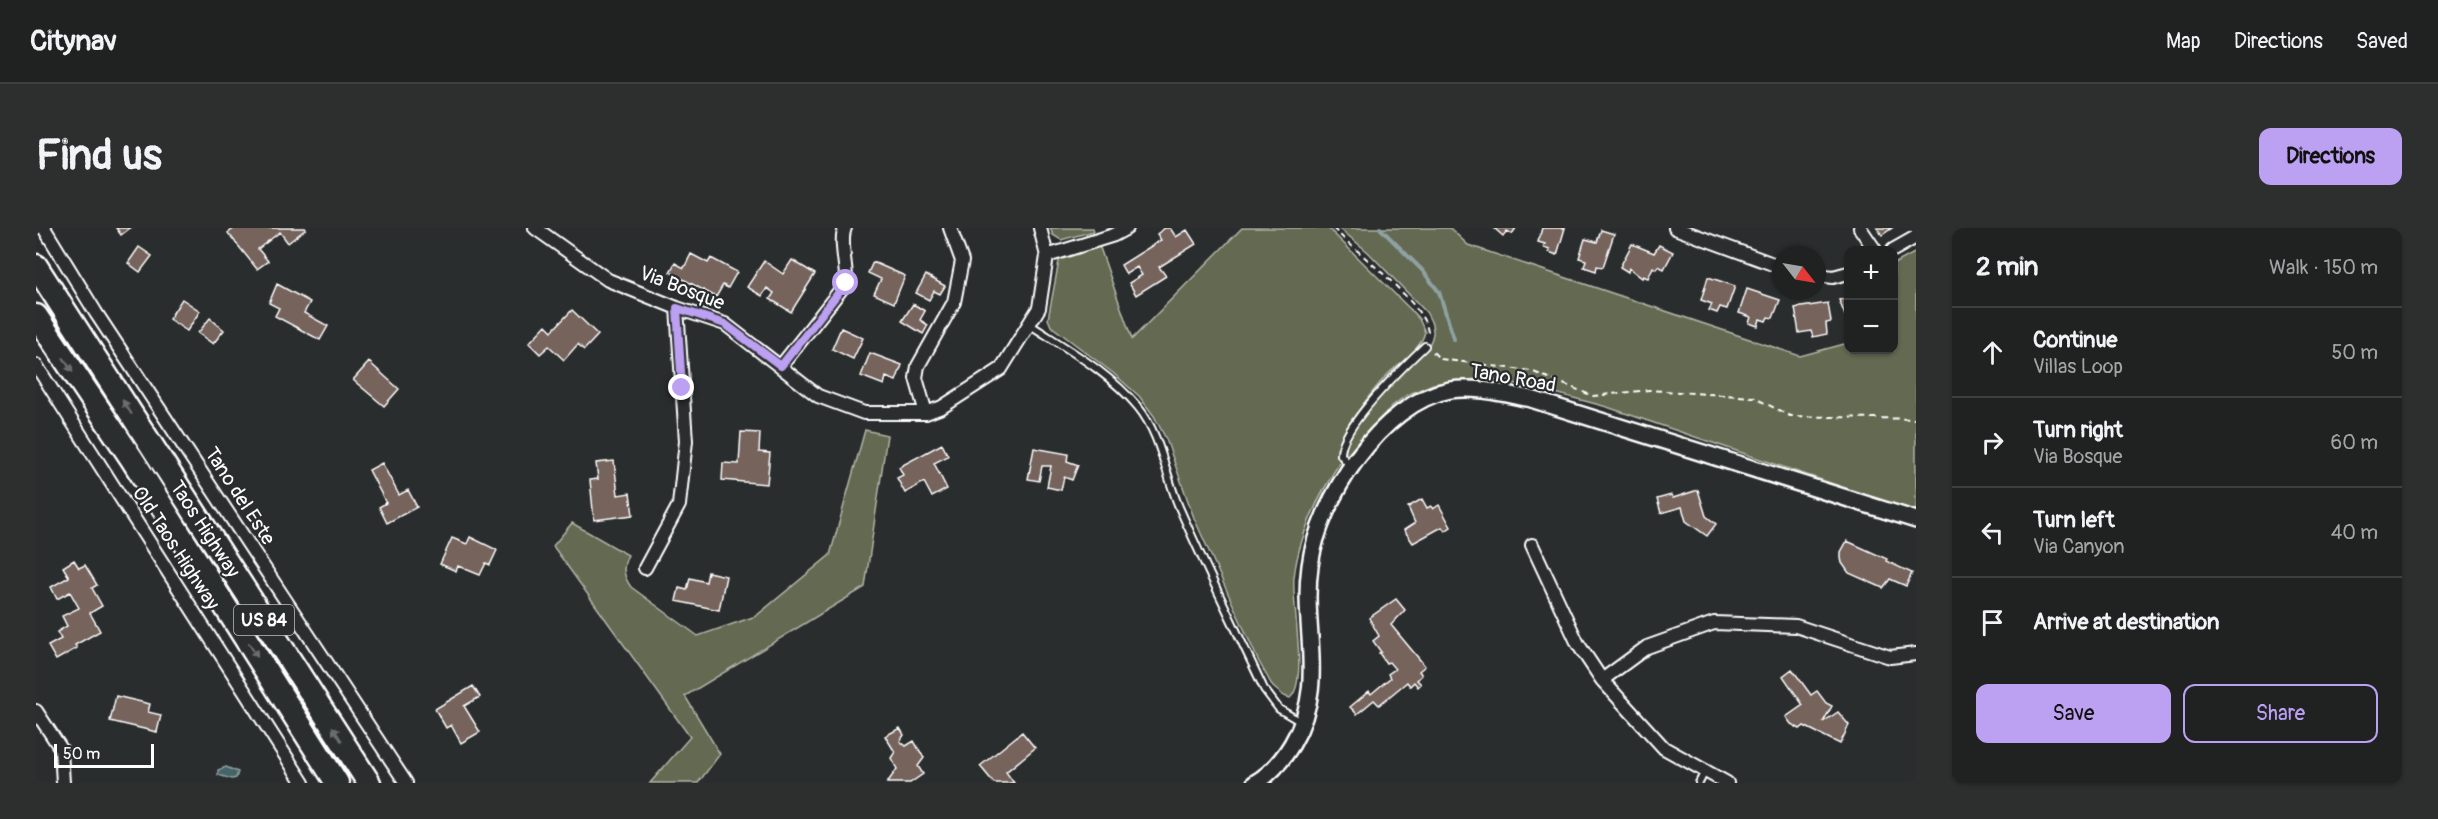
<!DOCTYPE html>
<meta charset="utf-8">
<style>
body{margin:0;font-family:Pangolin,sans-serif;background:#2d2f2f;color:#f1f3f6}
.controls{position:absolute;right:18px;top:18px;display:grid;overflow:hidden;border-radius:12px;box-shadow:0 2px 4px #0004}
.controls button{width:54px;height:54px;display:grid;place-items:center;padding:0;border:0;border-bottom:2px solid #3d3f40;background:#202222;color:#f1f3f6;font:30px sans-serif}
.compass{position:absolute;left:1736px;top:18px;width:54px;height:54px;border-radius:50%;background:#202222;box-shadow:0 2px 4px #0004;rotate:121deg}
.scale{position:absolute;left:18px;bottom:15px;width:100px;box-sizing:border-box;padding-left:6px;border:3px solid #fff;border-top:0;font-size:16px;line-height:21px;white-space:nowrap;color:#fff;-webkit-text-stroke:4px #2a2d2e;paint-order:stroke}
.stop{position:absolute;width:18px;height:18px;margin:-14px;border:4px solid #bca0f2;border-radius:50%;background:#fff}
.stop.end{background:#bca0f2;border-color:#fff;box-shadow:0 2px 6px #0008}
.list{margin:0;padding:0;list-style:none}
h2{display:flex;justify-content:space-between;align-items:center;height:78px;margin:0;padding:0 24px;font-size:26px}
h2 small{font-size:20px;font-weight:400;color:#a2a4a5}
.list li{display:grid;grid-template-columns:39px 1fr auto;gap:18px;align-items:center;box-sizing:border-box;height:90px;padding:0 24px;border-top:2px solid #3d3f40}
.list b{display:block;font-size:22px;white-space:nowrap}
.list p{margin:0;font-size:20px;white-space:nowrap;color:#a2a4a5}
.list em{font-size:20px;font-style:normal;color:#a2a4a5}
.actions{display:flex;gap:12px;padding:18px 24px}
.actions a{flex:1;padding:14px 0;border:2px solid #bca0f2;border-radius:12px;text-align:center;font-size:21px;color:#bca0f2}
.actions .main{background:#bca0f2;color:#111}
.icon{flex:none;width:33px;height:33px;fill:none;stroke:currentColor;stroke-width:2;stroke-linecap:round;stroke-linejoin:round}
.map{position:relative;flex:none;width:1880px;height:555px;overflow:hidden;border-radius:12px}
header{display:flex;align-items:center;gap:36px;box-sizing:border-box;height:84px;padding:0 30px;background:#202222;border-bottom:2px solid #3d3f40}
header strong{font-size:28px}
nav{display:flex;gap:33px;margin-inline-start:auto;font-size:21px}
.intro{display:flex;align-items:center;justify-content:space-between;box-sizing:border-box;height:144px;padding:0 36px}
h1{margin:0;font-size:42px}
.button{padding:15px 27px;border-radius:12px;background:#bca0f2;color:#111;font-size:21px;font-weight:700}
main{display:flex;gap:36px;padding:0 36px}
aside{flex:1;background:#202222;border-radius:12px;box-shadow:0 2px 4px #0004}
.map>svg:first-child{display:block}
</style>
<header>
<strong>Citynav</strong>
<nav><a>Map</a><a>Directions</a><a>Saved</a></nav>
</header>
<div class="intro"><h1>Find us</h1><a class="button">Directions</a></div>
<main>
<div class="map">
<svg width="1880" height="555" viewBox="0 0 1880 555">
<rect width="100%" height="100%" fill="#2a2d2e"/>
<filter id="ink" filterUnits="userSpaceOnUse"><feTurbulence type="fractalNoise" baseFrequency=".0167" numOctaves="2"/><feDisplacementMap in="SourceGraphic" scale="12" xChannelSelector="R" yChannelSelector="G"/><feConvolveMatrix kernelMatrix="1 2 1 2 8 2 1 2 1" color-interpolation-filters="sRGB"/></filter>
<g filter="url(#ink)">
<path fill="#636b51" stroke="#b1b5a8" stroke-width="1.5" d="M1014,0H1057L1058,3L1025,12L1017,7Z
M1206,0H1292L1374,81L1383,91L1389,104C1384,123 1366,133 1352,146C1338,161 1294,214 1304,234C1282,269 1263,307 1258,349C1255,376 1273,453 1254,470L1248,468L1237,459L1222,432L1158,290L1130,211L1118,188L1103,168L1077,145L1015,98L1012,91L1023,33L1029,27L1063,17L1096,111Z
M1303,0H1414L1432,17L1764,128L1812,115V122H1858V36L1880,24V284L1571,179L1497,159L1450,150L1397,156L1371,167L1356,178L1310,228C1305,211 1346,164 1358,151C1372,137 1393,127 1397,106C1398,98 1394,91 1390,84L1332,24Z
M829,202L851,207L829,359L649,468L684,526L662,555H614L654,509L517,318L536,295L592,327C586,339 587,348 595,359L662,408L720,388L794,327Z"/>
<path fill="#456368" stroke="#8fa1a4" stroke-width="1.5" d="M190,539L202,544L200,550L196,551L182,547V542Z"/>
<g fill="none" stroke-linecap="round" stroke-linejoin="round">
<path stroke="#8fa1a4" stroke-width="4" d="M1344,0L1387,43L1403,64L1418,111"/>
</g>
<path fill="#74635b" stroke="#fff" stroke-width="1.5" d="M80,0H94L85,7Z
M199,0H269L270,1L252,15L244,4L222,21L232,33L221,41L192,5Z
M1129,0H1134L1140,9L1151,2L1160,16L1123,39L1130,48L1100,67L1093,55L1106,47L1101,39L1090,46L1085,37L1125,12L1121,6Z
M1458,0H1480L1476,6L1471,3L1467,8Z
M1506,0H1529L1521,27L1513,24L1514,21L1507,19L1509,16L1502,14Z
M1841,0H1856L1846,7Z
M1565,2L1578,6L1567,39L1561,38L1560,43L1548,39L1550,32L1543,30L1549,11L1561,14Z
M1596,16L1618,25L1623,17L1637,24L1628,41L1622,38L1620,41L1617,39L1612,50L1607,48L1606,50L1593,40L1592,44L1584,39Z
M103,19L116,28L104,44L92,35Z
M655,26L672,35L675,30L701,44L692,60L687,57L680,69L634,44L639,35L648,40Z
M756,32L779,46L755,84L734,71L738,65L731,60L726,68L711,59L728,33L747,46Z
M837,34L869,48L858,75L838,66L845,51L832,45Z
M890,47L909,58L904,66L898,63L893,72L880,65Z
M1672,49L1699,58L1691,81L1684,79L1681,85L1673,82L1676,76L1665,72Z
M241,56L274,74L268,85L292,98L284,112L239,88L243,80L233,75Z
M1711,61L1744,72L1737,90L1732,89L1730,93L1724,91L1722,98L1713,95L1715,89L1703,85Z
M1812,69V95L1803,72Z
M146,71L164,83L151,103L133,91Z
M1792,75L1795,94L1790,95L1791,106L1777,109L1775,103L1763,105L1759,80Z
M877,76L889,83L884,92L892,97L887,106L866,93Z
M536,82L562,107L548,122L542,116L528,132L513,118L504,126L493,115L510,97L516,103Z
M174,90L188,102L177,116L162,105Z
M805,100L827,110L817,131L796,121Z
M834,125L866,137L860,153L850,149L848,157L825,148Z
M333,134L363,161L348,178L317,152Z
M705,204L724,205L723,224L734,225L731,256L686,252L687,235L703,236Z
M906,216L912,228L898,235L911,261L896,269L888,254L869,265L861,250L867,247L863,239Z
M998,220L1032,226L1031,233L1042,237L1036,252L1028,249L1025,262L1011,259L1015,238H1006L1003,253L992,251Z
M578,233L582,267L594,265L597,287L558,292L554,252L562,251L560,235Z
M346,235L363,267L372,262L381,279L351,295L343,279L350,275L333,242Z
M1662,262L1670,288L1680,296L1671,308L1650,293L1646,279L1625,285L1621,271L1635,267L1637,270Z
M1386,271L1391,280L1395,278L1397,281L1403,277L1415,299L1409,303L1406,299L1377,315L1368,302L1379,295L1372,279Z
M434,309L461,322L454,337L450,335L444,347L422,338L420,343L404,336L416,310L431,316Z
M1811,313L1851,331L1850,333L1876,345L1870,358L1854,351L1847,360L1813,345L1806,335L1805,330V324Z
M38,332L43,340L49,337L61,357L56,360L66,378L54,385L64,403L39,417L41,420L20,432L12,418L25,411L21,404L31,398L26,388L43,380L34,364L21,371L15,359L33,349L27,339Z
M672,344L690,348L683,382L640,373L643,360L651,362L654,350L670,354Z
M1360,371L1369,382L1355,397L1389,438L1383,443L1386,447L1381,452L1385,456L1382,459L1378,454L1374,458L1371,454L1343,477L1338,472L1321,486L1314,479L1333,463L1335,466L1354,450L1352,446L1359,441L1353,434L1350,435L1343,425L1345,424L1337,413L1343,408L1333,390Z
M1756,441L1775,467L1781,463L1790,475L1796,478L1787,494L1802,484L1813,497L1804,516L1768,498L1764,501L1755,496L1750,489L1767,477L1747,448Z
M437,458L444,469L428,478L444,504L425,515L415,497L410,500L399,481Z
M80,468L114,476L112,484L125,487L121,504L74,493Z
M864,500L868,507L864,513L870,518L878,513L888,530L882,538L887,546L874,555H851L861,541L855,530L859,524L849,508Z
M986,504L999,520L970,544L978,555H958L944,538Z"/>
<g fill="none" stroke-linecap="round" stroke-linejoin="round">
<g stroke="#fff" stroke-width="10">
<path id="service" d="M993,96C1031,121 1073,144 1102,179C1125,207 1129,246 1143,279C1170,341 1200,401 1228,461L1243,481L1265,494
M1315,239L1305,227C1304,199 1368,138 1389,118
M1663,555L1669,543"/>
</g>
<g stroke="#fff" stroke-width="16">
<path id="minor" d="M8,0L60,85L370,555
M499,0L572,52L641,80L689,96L782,168L828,185H890L906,179L965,141L1003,80L1011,28L1004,0
M1639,0L1745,39
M1824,0L1839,22
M1857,22L1880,9
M1011,28L1078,7L1091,0
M1781,47L1797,49L1812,45
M0,137L267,555
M745,138L810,55C811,38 803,13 809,0
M890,185L880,150L882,138L918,74L926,33L914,0
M1496,317L1542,416L1566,452L1628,520L1691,555
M609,340L643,277L650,213L641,80
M1566,452L1611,419L1678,395L1760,398L1854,429L1880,426
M0,483L25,521L27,555"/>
</g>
<g stroke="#fff" stroke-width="20">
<path id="tertiary" d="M1219,555C1235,546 1247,531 1256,516C1292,456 1265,401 1274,338C1282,273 1345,174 1414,162C1440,158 1469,166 1495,171L1880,292"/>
</g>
<g stroke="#fff" stroke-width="27">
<path id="motorway" d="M0,38L333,555
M0,88L96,231L301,555"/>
</g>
<path stroke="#fff" stroke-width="2" stroke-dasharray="6 4.5" stroke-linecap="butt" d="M1297,0C1318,23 1395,79 1392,108
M1397,124L1404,131L1495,143L1557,168L1613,162L1717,169L1754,188L1880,191"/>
<use href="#service" stroke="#2a2d2e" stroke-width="6"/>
<use href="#minor" stroke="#2a2d2e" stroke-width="12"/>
<use href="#tertiary" stroke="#2a2d2e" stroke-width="15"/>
<use href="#motorway" stroke="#2a2d2e" stroke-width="22"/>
</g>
<defs><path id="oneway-solid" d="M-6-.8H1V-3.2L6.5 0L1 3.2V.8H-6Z" transform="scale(1.5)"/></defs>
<g fill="#6a6c6d">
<use href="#oneway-solid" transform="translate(32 137) rotate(57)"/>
<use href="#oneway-solid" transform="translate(91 179) rotate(-123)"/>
<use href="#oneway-solid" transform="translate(217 422) rotate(58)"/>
<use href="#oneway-solid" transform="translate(301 506) rotate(-123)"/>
</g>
</g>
<g fill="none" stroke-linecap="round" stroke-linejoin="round" filter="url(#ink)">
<path stroke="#bca0f2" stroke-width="8" d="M646,160L641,80L689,96L745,138L810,55"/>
</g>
<g text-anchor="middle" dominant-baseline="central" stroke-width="4.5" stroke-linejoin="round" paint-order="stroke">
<rect fill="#2a2d2e" stroke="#bfc0c0" stroke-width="1.5" x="198" y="377" width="60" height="30" rx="4.5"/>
<g font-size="18" font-weight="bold" fill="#fff">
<text x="228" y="392">US 84</text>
</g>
<g font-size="20" fill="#fff" stroke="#2a2d2e">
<text transform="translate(646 60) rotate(21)">Via Bosque</text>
<text transform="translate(1477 150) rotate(10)">Tano Road</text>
<text transform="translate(204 268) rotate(57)">Tano del Este</text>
<text transform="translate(169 301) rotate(57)">Taos Highway</text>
<text transform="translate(140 320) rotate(57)">Old Taos Highway</text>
</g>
</g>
</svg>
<div class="controls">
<button>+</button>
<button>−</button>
</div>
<svg class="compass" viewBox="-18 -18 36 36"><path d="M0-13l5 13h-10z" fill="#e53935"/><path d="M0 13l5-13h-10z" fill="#a2a4a5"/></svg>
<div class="scale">50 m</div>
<div class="stop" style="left:810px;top:55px"></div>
<div class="stop end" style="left:646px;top:160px"></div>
</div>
<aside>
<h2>2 min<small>Walk · 150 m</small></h2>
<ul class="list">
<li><svg class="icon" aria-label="ahead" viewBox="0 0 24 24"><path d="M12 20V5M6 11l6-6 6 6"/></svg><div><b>Continue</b><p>Villas Loop</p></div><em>50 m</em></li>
<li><svg class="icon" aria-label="right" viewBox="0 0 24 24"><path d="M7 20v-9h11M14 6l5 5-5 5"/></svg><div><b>Turn right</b><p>Via Bosque</p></div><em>60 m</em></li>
<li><svg class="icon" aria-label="left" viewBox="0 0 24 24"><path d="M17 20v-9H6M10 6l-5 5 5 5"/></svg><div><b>Turn left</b><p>Via Canyon</p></div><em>40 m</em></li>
<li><svg class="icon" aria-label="arrive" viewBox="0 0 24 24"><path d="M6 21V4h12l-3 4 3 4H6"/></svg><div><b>Arrive at destination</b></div></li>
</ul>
<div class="actions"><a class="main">Save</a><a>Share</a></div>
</aside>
</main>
